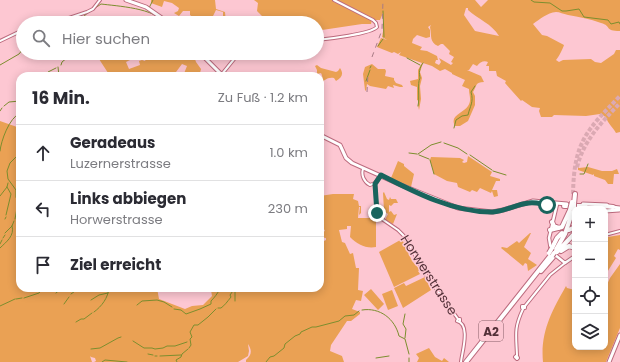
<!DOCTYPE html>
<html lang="de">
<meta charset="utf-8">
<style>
body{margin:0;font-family:Poppins,sans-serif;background:#f7f7f7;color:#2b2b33}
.controls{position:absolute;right:12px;bottom:12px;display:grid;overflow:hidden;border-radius:8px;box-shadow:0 2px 10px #0003}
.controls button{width:36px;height:36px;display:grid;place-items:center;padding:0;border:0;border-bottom:1px solid #e1e1e2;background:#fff;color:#2b2b33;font:20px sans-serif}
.stop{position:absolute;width:12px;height:12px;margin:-9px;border:3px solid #19645d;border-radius:50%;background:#fff}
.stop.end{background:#19645d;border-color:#fff;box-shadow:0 1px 4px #0008}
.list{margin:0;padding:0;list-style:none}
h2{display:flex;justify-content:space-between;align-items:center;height:52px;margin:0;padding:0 16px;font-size:17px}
h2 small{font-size:13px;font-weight:400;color:#7c7c81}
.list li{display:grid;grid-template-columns:26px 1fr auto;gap:12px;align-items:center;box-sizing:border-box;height:56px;padding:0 16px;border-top:1px solid #e1e1e2}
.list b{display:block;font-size:15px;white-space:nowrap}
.list p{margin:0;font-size:13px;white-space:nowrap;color:#7c7c81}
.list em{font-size:13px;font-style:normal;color:#7c7c81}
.icon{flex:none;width:22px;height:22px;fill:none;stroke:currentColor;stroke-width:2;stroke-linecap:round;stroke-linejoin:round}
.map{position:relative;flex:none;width:620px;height:362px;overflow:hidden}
.search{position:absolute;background:#fff;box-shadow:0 2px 10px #0003;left:16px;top:16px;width:308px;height:44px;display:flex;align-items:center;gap:10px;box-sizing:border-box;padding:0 14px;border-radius:22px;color:#7c7c81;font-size:15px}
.panel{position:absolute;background:#fff;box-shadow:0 2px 10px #0003;left:16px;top:72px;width:308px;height:220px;border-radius:12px}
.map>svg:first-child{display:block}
</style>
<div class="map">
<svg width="620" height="362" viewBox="0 0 620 362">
<rect width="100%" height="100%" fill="#fdc7d2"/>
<path fill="#eaa154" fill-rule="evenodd" d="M151,0H215L216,9L225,12L226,23H223V12L216,10L213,16L207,20L209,23H196L195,19L190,15V11H183L179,16L174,13L178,11L179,8L172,3L164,1L162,7L151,3Z
M254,0H333L334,2L341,4L334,0H475L481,7L488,0H620V31C604,31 612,26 601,23C590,19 579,17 568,15C563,14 560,12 556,12C547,13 540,19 533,24L542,35L547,36L564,45C563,48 559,57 556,60L559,62L563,60L591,59L595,62L601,63L614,54L616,50H620V132L616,133C612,126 608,124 606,117L600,114L586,116L554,115L552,117H541L539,111L540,108L532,107L522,100L521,101L505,83L506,81L497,76L496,71H489V66H486L488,62C484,60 480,62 477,66L473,64L469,70H467L481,76L484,82C475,82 477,86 473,92L475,96V105L468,121L460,126H455C449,115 464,113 468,106C472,100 469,95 469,89L462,86L465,80L452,74V73L445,69L440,71L432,66L423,63L420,72L422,78L420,86L421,99L419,110L418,105L419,101L417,100V87L411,85L410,81L418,79V70L422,63L399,55L401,52L398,54L394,52L392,53L377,47L381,38L387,40L382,37L384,26L383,13L380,20H375L359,12L372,20L371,24H362L322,30L321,35L317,34V23H276L264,18L257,11L258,3ZM466,8H468V10C478,19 492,24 499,36L475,31L464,15ZM431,25L430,27C432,36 429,42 438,46L441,44H443L450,51L449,54L454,57L451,62L453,63L451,65L439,58L441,62L439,65L435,63L436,60H438L437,56L427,51L420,50L422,47L412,43L413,39L417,35L426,38L430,37V30L428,27Z
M106,53H131L132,59L126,62L129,69L140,65L139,61L142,60L145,61L147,57L137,53H190L194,56L196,62L201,69L200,73L194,74L192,76H183L187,66L182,64L173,76H110L99,59Z
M372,64L378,69H385L386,71L385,76L394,78V80L396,83L402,85L403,87H400L393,85L394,88L388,86L386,89L370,86L367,84L366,91L365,90L363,74L365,67Z
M317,65L321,68L336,72L338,71L340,68C344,74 342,77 336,81L334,78C326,77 325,81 320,83C323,80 323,77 321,73L317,74V70L315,66Z
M0,121L17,127L20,124V220L18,222L20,223V288H66L67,289V288H157L159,299L185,309L192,306L203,305L212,296L211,290H200L198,288H251L254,290L256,288H262L261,289L263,288H284L287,291L292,292H293L292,291L295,288H320V239L322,242L326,240V238L320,237V233L325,231L320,222V196L333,194H354L353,199L358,201L359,206H361V213L359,215L360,207H359L358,218H374L376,220V247C366,249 357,244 350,237L351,226H347V229L339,230L342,242L345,243L350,254L353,253L356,268H359L358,290L363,291L361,301L356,300L352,309L360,312V314L351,321H347L331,345L330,351L342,356L344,362H246V360C252,355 252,350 248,344L249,351L248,356L238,362H94L96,361L95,358L91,357L90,356L92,362H0Z
M468,156L492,172L490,176L500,179V181H496L492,190H497L498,196L494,197L492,191L491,193L480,188L477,192L472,190L470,192L458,187L457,183L447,181L434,174L430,160L431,157L460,158L464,160L462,162L464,163L467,162Z
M398,161L404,164V166L414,174L411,187L391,178Z
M578,167L579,168L588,167L602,171H612L617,169L619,174H614L613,184H608L605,180L594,176V174L593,175L578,170Z
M384,192L387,199L389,200L390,197L391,199H396L398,203H394L391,206L389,205V212L391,211L394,215L397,214L393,224L385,220L388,214L384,211L382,214H378V211L384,210L383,193Z
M530,233H531L524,247L531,253L528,259L525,257L537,265L528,271L527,264L525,263L523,266L501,248L502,247L507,248L517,241L519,243Z
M620,235V250L618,249L614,256L616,258L606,274L605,273V239L608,237Z
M402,239L412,261L420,270L418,271L420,274L394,287L379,252Z
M620,264V328L606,362H543C540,332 552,311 566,286L567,288L575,290V347H605V289L610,278Z
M425,277L431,290L403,308L394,288L404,283L406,286Z
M371,289L384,304L378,310L364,295Z
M392,290L398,306L388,310L382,294Z
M429,348L435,357L442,361L444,358L449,362H417L419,358L416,354Z"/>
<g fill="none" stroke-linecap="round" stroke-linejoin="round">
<path stroke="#7c8e2e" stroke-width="1" d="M531,0L534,2L550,3L562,11H566L579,9L584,17L608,20L611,24L619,22L620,24
M149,8L153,0
M383,11L384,37
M60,23L68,20L76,23
M78,23L81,22L85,15L101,4C116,6 157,8 163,23
M378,46L383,39
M407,58L420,65
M0,65L19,54L23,49
M61,65L62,62L73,53
M58,67L59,76
M370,68L371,66
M45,76L48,72L56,68
M366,81L370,70
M4,106L9,102L20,101
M418,106C420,98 417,83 420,78C419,73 419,68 423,63
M0,111L2,108
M454,128L456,120L462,116L468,115C470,106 474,102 471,92L475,86
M320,137L323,139
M444,143L458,148L467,154
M0,151C1,141 9,118 20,113
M409,153L417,154
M418,154L431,145L441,142
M419,155L429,159
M470,155L492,170
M430,160L434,174
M493,171L506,175
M580,174H584L588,164
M0,196L7,187L8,183
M6,215L11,194L7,187
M5,219L6,217
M15,219L18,203L16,197V190L8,179L7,171L10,163L17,156L20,147
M5,233L12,226L14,221
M3,238L5,235
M0,244L2,240
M0,248C6,242 15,236 12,226
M216,288L220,289L225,288
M56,293L62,288
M71,294L78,289L84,288
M24,298L39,293L43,288
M16,299L22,298
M91,300L99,295L108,293
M235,301V289
M64,304L69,297
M137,305L142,301L157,300L164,302L172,307
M0,306L15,299
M218,308H221C225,305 227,302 231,297L230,295L235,288
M174,309L181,310L186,314L200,309L211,304V301C215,297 217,294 220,289
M362,310C380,307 395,319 399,336L405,339L409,354
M94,312C102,306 108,298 109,288
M76,322L81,319H84L92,313
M405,338L406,329L403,324L405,314
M133,341L144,348H152L155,349L163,348L167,346H175L187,342
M189,348L191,345L190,339L192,337L190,332L194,325H198L208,317L216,309
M91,349L100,348L118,338L121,337
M148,354L153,355
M155,356H157
M160,356L181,355
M376,358L389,356
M102,362L105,360L127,362
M177,362L176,360L181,357L182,354L188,349
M266,362L270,357L274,356L284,348L285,344L295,336L300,334L301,332L312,327H316L339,321L345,316L354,315L359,311
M409,362V358"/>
<path stroke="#dba9b3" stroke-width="4" stroke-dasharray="4 2" stroke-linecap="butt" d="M577,167C584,140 601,123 620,103
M573,194C574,142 586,131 620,96"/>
<g stroke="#bc6b7e" stroke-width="4">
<path id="tertiary" d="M41,23L57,22L87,12L93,9L100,0
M317,40C327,39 371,34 377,27L376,23L373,20L334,0
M0,41L23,30
M222,74L239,53
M363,169C361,175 364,182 370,185L375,183
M377,214L376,216L378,218L379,216L377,214L375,183L380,176
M379,217L398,230L405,237L424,272L458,319
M605,235L620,231
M525,306H522V308H525V306L550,275L565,263
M460,321V319H458L457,321C471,324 462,352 461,362
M517,356L518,358L517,359L515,357L517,355C516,334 514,328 523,309"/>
</g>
<g stroke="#bc6b7e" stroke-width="4.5">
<path id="secondary" d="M551,250L549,238L557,204
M554,254L565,263L575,256"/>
</g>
<g stroke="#bc6b7e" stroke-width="5">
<path id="primary" d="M126,0L146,7L169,23
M200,53L223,76
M320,135L340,145L346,158L352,163L401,185L458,208L492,212L503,210L533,201L567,204
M583,204L607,205
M575,207L582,209
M612,207L620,208
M605,211L619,210
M609,362L620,335"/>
</g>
<g stroke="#bc6b7e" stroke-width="6">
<path id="motorway" d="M574,204L575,194
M564,206H570
M576,206H585L588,209
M595,209L604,206L613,207
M552,222L554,226L559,228
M550,230L562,227L570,210
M569,230L575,227
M552,248L557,238L562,233
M561,251L569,246L575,248
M557,252L575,233
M554,253L565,234L573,210
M541,271L554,256
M466,362L551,255"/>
</g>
<use href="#tertiary" stroke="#fff" stroke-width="2"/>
<use href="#secondary" stroke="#fff" stroke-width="2.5"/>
<use href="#primary" stroke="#fff" stroke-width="3"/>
<use href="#motorway" stroke="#fff" stroke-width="4"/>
<path stroke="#a87b85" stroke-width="1" stroke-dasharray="5 5" stroke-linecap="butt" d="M372,57L382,30L383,0
M367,92L368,73"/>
<g stroke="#bc6b7e" stroke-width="6" stroke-linecap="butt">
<path id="motorway-bridge" d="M574,204V211
M570,210L572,202
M549,253L552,248
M552,256L554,253"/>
</g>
<use href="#motorway-bridge" stroke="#fff" stroke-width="4"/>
</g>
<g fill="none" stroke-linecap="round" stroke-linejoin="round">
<path stroke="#19645d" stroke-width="5" d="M377,213L375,184L381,175C414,192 455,213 493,212C506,211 517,204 529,203C535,202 541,204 547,205"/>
</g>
<g text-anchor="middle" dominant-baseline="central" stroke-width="3" stroke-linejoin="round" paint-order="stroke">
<rect fill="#fdc7d2" stroke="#865d66" stroke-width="1" x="479" y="321" width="24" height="20" rx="3"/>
<g font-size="12" font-weight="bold" fill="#533038">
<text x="491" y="331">A2</text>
</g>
<g font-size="13" fill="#533038" stroke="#fdc7d2">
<text transform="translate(429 275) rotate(57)">Horwerstrasse</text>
</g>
</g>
</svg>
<div class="controls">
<button>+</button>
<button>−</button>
<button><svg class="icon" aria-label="locate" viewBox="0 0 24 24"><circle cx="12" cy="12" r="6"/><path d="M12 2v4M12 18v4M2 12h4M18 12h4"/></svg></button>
<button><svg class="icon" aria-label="layers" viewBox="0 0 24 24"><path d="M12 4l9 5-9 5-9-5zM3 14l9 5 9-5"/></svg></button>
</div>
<div class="stop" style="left:547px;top:205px"></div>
<div class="stop end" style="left:377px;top:213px"></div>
<div class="search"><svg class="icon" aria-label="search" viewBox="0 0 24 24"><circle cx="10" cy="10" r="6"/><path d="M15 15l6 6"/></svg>Hier suchen</div>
<section class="panel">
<h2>16 Min.<small>Zu Fuß · 1.2 km</small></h2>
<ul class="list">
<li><svg class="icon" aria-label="ahead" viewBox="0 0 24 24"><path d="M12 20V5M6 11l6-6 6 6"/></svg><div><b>Geradeaus</b><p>Luzernerstrasse</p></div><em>1.0 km</em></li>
<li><svg class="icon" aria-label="left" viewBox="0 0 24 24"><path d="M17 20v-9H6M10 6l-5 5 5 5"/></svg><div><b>Links abbiegen</b><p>Horwerstrasse</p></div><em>230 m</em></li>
<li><svg class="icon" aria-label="arrive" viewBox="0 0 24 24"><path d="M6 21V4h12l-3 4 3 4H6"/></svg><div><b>Ziel erreicht</b></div></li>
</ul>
</section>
</div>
